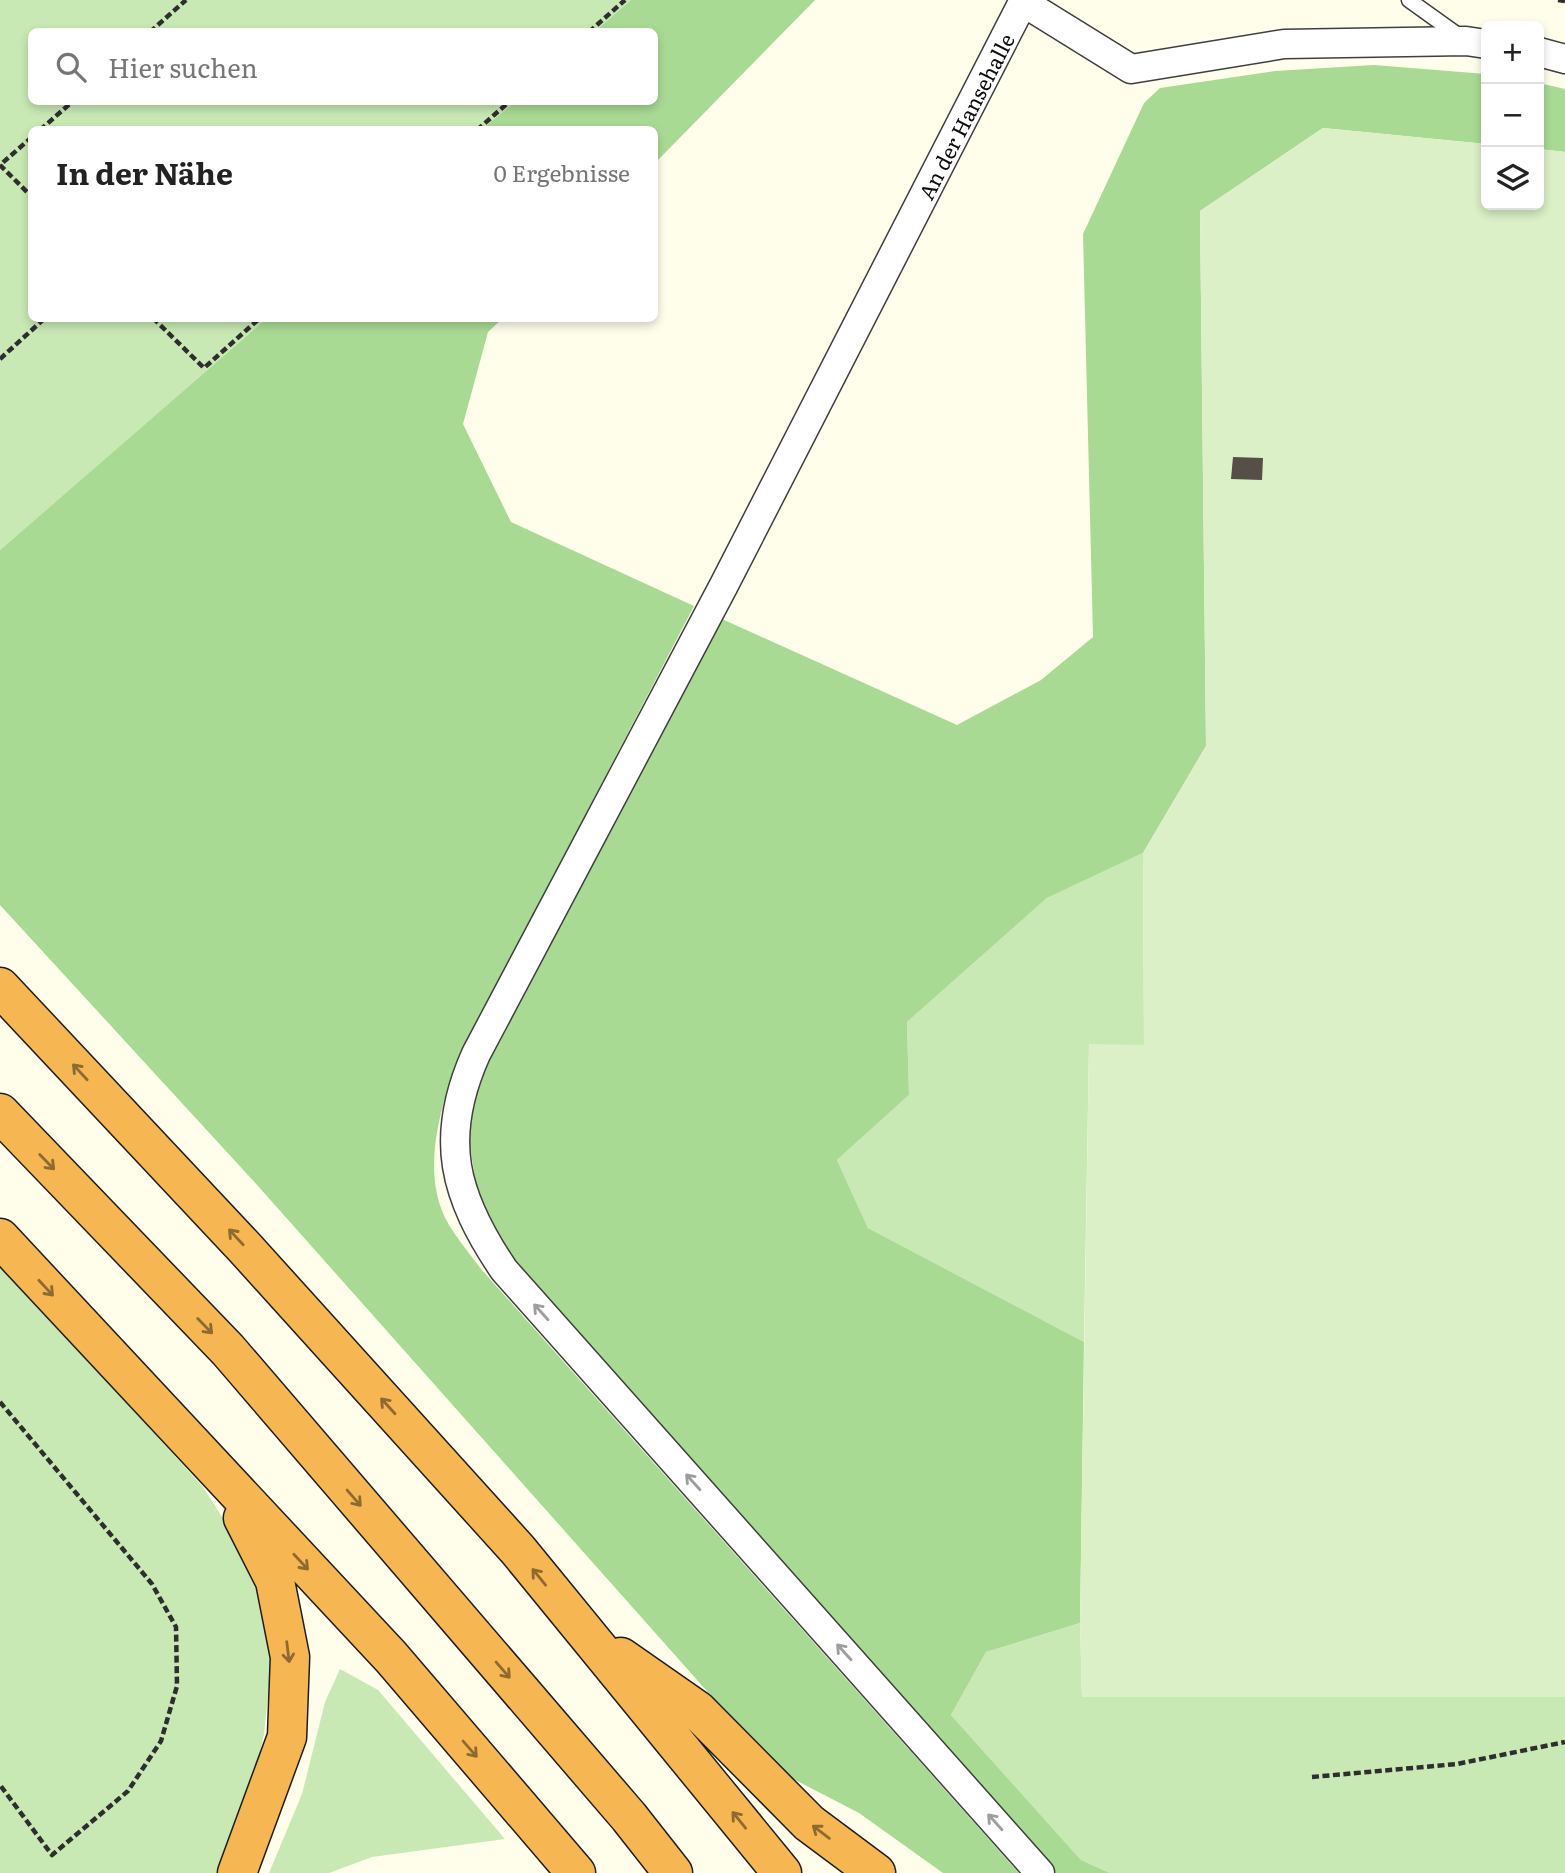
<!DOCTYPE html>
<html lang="de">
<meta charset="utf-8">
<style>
body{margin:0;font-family:Literata,serif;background:#f2f2f2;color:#222}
.controls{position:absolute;right:21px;top:21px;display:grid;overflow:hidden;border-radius:10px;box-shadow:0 4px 10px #0003}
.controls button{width:63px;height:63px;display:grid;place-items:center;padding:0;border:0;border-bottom:2px solid #e0e0e0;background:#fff;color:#222;font:35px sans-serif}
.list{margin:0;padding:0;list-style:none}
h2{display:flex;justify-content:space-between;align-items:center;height:91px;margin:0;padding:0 28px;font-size:30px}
h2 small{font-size:23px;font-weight:400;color:#767676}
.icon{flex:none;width:38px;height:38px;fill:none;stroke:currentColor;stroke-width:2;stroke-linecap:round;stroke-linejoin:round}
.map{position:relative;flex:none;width:1565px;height:1873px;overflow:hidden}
.search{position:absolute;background:#fff;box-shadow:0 4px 10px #0003;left:28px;top:28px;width:630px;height:77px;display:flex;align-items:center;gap:18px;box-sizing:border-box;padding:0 24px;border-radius:10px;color:#767676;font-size:26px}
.panel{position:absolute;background:#fff;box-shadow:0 4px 10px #0003;left:28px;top:126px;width:630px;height:196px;border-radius:10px}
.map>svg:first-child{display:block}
</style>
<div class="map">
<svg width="1565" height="1873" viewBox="0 0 1565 1873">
<rect width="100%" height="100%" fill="#fffeeb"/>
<path fill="#c8e9b4" d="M0,0H631L595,31L32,32V102H515L482,129L32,130V318L266,319L0,550Z
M1143,853L1144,1045H1089L1084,1342L868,1228L837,1160L909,1095L907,1022L1047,898Z
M0,1264L203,1487L252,1564L275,1630L264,1734L249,1804L220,1873H0Z
M1080,1623L1082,1697H1565V1873H1110L1081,1860L951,1715L986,1652Z
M340,1669L378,1690L505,1839L372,1857L329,1873H269L302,1794L325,1702Z"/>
<path fill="#a9da93" d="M631,0H815L655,163L654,130L482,129L515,102H654V32L595,31Z
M1374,65L1486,74V144L1323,128L1200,211L1206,746L1143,853L1047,898L907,1022L909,1095L837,1160L868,1228L1084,1342L1080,1623L986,1652L951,1715L1081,1860L1110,1873H1052L512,1256L478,1200L470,1145V1106L486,1064L722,619L957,725L1041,680L1093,637L1083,234L1144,103L1160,88L1275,71Z
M1539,83L1565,89V152L1539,149Z
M266,319H502L488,332L463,424L511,522L694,606L456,1063C439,1114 420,1175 449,1225C458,1240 470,1254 481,1269L1019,1873H943L859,1813L778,1771L258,1186L0,905V550Z"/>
<path fill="#dbf0c6" d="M1323,128L1486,144V205H1539V149L1565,152V1697H1082L1080,1623L1089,1044L1144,1045L1143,853L1206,746L1200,211Z"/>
<path fill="#554f48" d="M1233,457L1263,458L1262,480L1231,479Z"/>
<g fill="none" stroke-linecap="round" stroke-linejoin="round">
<g stroke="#3f3f3f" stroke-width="17">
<path id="lane" d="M1409,0L1462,38"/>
</g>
<g stroke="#3f3f3f" stroke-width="31">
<g id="street">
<path d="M1539,52L1565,59"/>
<path id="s1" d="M1040,1873L504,1270C454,1196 438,1139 476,1054L724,585L1023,2L1131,69L1284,44L1466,41L1486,44"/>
</g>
</g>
<g stroke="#1d1d1d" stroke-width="41">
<path id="highway" d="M0,987L245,1248L518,1550L782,1873
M0,1113L228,1350L629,1817L673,1873
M0,1238L391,1657L576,1873
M621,1657L697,1710L809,1823L876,1873
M237,1873L287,1737L290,1657L275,1581L243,1518"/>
</g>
<path stroke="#2e2e2e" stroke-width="4.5" stroke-dasharray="7 3.5" stroke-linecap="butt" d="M1558,0L1565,1
M150,32L186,0
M589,32L625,0
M40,130L72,102
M477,130L509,102
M32,137L0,165L32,197
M153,318L204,368L260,318
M0,359L45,318
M0,1402L152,1584L176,1627L177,1686L161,1741L128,1791L52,1855L0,1785
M1312,1777L1457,1764L1565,1742"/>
<use href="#lane" stroke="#fff" stroke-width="14"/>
<use href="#street" stroke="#fff" stroke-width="28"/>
<use href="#highway" stroke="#f6b651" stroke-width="38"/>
</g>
<defs><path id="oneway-shaft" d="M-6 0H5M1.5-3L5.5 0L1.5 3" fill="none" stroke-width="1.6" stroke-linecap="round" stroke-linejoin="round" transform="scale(1.75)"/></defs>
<g stroke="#8d6a32">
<use href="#oneway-shaft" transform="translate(80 1072) rotate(-133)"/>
<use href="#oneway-shaft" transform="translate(47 1162) rotate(46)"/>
<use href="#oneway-shaft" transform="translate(236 1237) rotate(-133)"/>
<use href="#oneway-shaft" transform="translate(46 1288) rotate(47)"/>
<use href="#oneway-shaft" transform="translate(205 1326) rotate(46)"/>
<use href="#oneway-shaft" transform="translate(388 1406) rotate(-132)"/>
<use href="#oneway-shaft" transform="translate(354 1498) rotate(49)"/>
<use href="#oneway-shaft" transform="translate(301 1562) rotate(47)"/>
<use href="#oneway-shaft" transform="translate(539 1577) rotate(-129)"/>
<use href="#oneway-shaft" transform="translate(288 1652) rotate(83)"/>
<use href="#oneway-shaft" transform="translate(503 1670) rotate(49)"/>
<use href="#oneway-shaft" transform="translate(470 1749) rotate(49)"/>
<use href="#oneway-shaft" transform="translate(739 1820) rotate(-129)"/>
<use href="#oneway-shaft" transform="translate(821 1832) rotate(-143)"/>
</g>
<g stroke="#9e9e9e">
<use href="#oneway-shaft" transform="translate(541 1312) rotate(-132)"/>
<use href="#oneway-shaft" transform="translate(693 1482) rotate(-132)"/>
<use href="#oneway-shaft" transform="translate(844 1652) rotate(-132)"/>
<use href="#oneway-shaft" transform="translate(995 1822) rotate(-132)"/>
</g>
<g text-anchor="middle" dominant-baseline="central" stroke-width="7" stroke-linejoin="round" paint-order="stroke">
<g font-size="21" fill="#0c0c0c" stroke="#fff">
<text stroke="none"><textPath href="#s1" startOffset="2095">An der Hansehalle</textPath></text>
</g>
</g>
</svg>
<div class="controls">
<button>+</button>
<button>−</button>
<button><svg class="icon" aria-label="layers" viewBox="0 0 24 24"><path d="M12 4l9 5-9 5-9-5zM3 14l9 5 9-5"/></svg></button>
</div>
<div class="search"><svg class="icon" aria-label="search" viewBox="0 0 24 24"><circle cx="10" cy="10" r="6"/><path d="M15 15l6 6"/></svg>Hier suchen</div>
<section class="panel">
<h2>In der Nähe<small>0 Ergebnisse</small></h2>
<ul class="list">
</ul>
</section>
</div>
